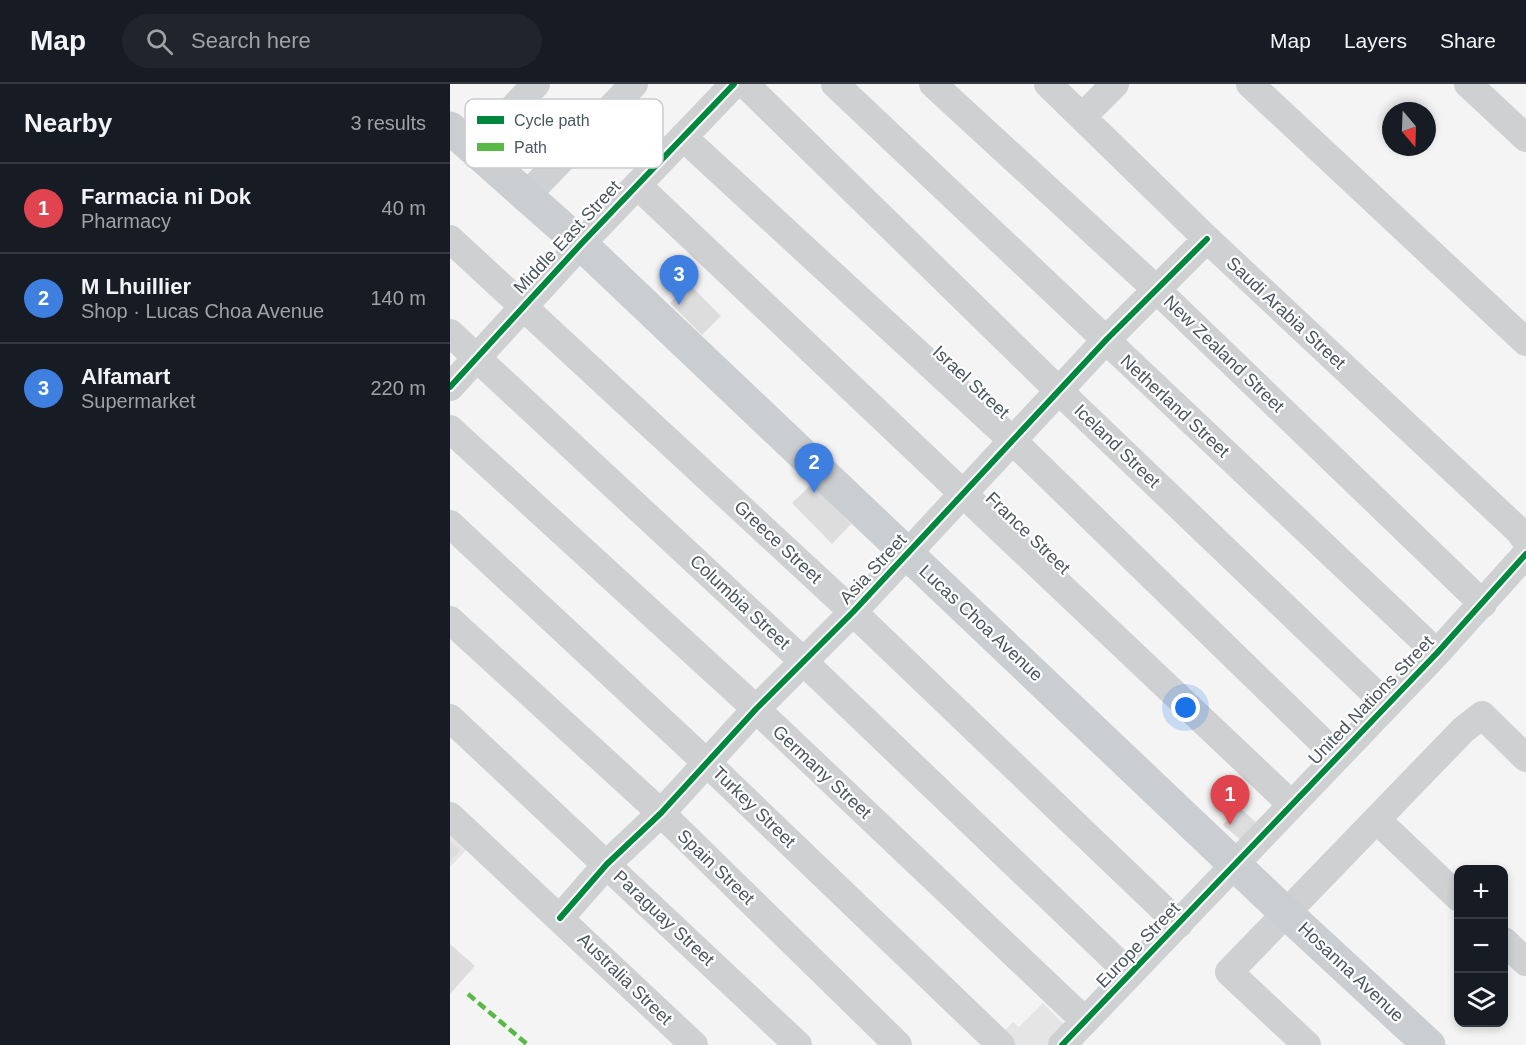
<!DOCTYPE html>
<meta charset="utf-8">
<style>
body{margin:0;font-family:Arial,sans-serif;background:#20242c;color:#f1f3f6}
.controls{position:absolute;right:18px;bottom:18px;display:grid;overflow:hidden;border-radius:12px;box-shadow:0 3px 9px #0003}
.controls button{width:54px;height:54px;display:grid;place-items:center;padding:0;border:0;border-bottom:2px solid #363941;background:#171b24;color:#f1f3f6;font:30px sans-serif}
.compass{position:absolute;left:932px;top:18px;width:54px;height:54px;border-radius:50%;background:#171b24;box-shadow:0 3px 9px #0003;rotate:161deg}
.you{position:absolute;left:736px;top:624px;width:21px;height:21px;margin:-15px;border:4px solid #fff;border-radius:50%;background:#1a73e8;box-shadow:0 0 0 9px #1a73e833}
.badge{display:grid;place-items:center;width:39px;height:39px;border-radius:50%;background:#868d94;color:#fff;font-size:20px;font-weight:700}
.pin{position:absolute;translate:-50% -50px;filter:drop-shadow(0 2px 3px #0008)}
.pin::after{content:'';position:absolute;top:32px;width:21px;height:18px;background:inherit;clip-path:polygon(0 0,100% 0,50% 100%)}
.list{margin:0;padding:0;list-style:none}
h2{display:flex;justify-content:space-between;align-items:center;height:78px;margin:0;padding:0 24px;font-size:26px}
h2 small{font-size:20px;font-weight:400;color:#9ea1a6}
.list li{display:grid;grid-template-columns:39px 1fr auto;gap:18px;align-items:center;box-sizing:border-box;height:90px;padding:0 24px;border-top:2px solid #363941}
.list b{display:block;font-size:22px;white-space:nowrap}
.list p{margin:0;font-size:20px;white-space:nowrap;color:#9ea1a6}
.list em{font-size:20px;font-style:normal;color:#9ea1a6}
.icon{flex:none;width:33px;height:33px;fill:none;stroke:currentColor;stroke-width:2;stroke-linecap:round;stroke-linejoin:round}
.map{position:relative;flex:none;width:1076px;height:961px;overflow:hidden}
header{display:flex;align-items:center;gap:36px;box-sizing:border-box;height:84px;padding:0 30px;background:#171b24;border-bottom:2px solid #363941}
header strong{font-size:28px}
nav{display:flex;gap:33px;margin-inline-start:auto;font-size:21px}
.search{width:420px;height:54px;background:#20242c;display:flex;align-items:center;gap:15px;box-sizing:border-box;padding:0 21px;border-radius:33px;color:#9ea1a6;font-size:22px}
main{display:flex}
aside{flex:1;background:#171b24}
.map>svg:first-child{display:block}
</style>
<header>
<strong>Map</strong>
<div class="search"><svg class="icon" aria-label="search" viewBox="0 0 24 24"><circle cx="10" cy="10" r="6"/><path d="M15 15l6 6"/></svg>Search here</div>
<nav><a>Map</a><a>Layers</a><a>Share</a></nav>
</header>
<main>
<aside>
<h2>Nearby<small>3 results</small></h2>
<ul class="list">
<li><span class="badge" style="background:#e0444e">1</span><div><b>Farmacia ni Dok</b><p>Pharmacy</p></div><em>40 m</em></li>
<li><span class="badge" style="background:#3f7fe0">2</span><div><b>M Lhuillier</b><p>Shop · Lucas Choa Avenue</p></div><em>140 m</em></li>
<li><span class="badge" style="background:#3f7fe0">3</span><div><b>Alfamart</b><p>Supermarket</p></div><em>220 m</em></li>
</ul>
</aside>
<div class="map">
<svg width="1076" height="961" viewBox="0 0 1076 961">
<rect width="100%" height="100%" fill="#f4f4f4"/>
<path fill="#e6e5e6" d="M0,748L17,765L0,783Z
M593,919L620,946L605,961H555L547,954L563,938L569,943Z"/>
<path fill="#ddddde" d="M239,200L271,232L252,251L220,219Z
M362,400L401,440L382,460L342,419Z
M789,723L808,740L792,757L773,741Z
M0,757L10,766L0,778Z
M0,860L25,882L0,910Z"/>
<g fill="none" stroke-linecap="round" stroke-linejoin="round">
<path stroke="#ced0d2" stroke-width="28" d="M295,0L609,307L937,621
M385,0L987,569
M483,0L707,206L1033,520
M598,0L757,155L1069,447L1076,457
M800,0L1076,258
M1018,0L1076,54
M632,33L665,0
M233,53L563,357L887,672
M24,65L86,0
M187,101L842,721
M76,112L184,0
M0,155L403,528L729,840
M0,249L354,578L680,890
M0,303L131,160L284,0
M0,345L306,625L635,937
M0,440L258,680L551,961
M0,536L211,729L448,961
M0,634L348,961
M0,732L244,961
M927,736L1008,813
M110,834L157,780L211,729L306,625L403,528L656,256L757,155
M1054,857L1076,878
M612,961L987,569L1076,470
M857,961L779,888L1013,646L1032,631L1076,674"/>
<path stroke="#caced1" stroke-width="33" d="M0,44L131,160L822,816L979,961"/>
<path stroke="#58b947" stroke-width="4.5" stroke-dasharray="9 4.5" stroke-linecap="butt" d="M18,910L78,961"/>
<g stroke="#fff" stroke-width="10">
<path id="cycleway" d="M0,303L131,160L284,0
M110,834L157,780L211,729L306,625L403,528L656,256L757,155
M612,961L987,569L1076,470"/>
</g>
<use href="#cycleway" stroke="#00873e" stroke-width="6"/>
</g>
<g text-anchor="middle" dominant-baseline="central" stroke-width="4.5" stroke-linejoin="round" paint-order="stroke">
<g font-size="18" fill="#4a5661" stroke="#fff">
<text transform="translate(117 153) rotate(-47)">Middle East Street</text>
<text transform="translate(836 229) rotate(43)">Saudi Arabia Street</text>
<text transform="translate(774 270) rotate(44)">New Zealand Street</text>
<text transform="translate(521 298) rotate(43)">Israel Street</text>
<text transform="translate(725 322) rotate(43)">Netherland Street</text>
<text transform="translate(667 362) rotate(44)">Iceland Street</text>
<text transform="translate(578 449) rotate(44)">France Street</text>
<text transform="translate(328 458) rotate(43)">Greece Street</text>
<text transform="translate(423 485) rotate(-47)">Asia Street</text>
<text transform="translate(290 518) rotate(43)">Columbia Street</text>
<text transform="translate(531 539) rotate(43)">Lucas Choa Avenue</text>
<text transform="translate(921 616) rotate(-46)">United Nations Street</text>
<text transform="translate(372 688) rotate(43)">Germany Street</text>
<text transform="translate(304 723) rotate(44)">Turkey Street</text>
<text transform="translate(266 783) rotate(44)">Spain Street</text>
<text transform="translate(214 834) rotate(43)">Paraguay Street</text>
<text transform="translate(688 861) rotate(-46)">Europe Street</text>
<text transform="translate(901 888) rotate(43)">Hosanna Avenue</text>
<text transform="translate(175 895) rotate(44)">Australia Street</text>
</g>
</g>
<rect x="15" y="15" width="198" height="69" rx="9" fill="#fff" stroke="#c9ccd0" stroke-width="1.5"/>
<rect x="27" y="32" width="27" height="8" fill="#00873e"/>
<rect x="27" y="59" width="27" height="8" fill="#58b947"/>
<g font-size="16" fill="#4a5661">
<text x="64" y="42">Cycle path</text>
<text x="64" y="69">Path</text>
</g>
</svg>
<div class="controls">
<button>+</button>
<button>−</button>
<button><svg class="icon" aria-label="layers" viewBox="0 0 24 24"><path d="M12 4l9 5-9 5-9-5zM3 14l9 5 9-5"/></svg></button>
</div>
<svg class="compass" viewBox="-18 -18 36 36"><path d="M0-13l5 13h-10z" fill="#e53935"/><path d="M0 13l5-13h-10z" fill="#9ea1a6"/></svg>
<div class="you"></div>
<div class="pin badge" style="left:780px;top:741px;background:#e0444e">1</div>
<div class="pin badge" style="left:364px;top:409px;background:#3f7fe0">2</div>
<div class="pin badge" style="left:229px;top:221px;background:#3f7fe0">3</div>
</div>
</main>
